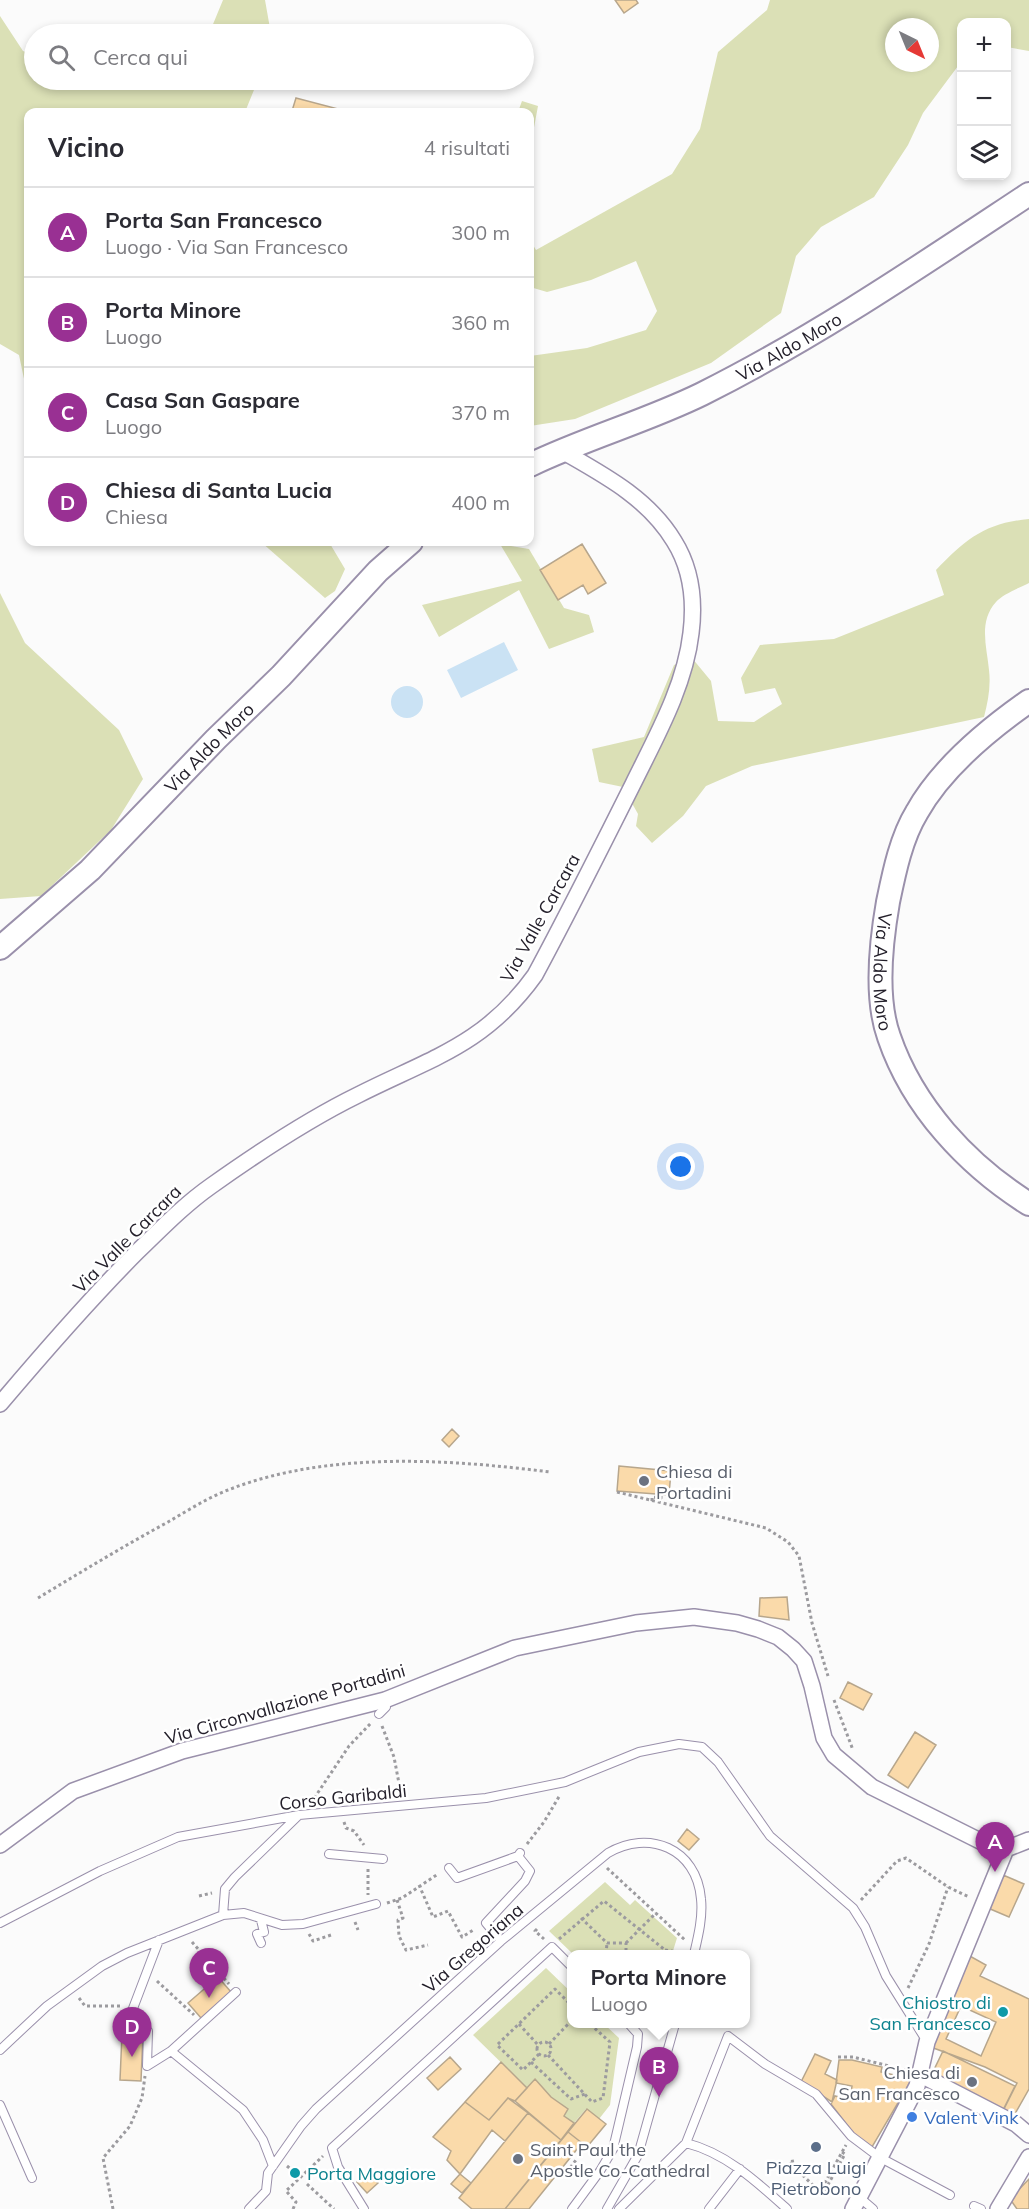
<!DOCTYPE html>
<html lang="it">
<meta charset="utf-8">
<style>
body{margin:0;font-family:Mulish,sans-serif;background:#f2f2f3;color:#2b2b33}
.controls{position:absolute;right:18px;top:18px;display:grid;overflow:hidden;border-radius:12px;box-shadow:0 3px 9px #0003}
.controls button{width:54px;height:54px;display:grid;place-items:center;padding:0;border:0;border-bottom:2px solid #e1e1e2;background:#fff;color:#2b2b33;font:30px sans-serif}
.compass{position:absolute;left:885px;top:18px;width:54px;height:54px;border-radius:50%;background:#fff;box-shadow:0 3px 9px #0003;rotate:137deg}
.you{position:absolute;left:681px;top:1167px;width:21px;height:21px;margin:-15px;border:4px solid #fff;border-radius:50%;background:#1a73e8;box-shadow:0 0 0 9px #1a73e833}
.badge{display:grid;place-items:center;width:39px;height:39px;border-radius:50%;background:#993093;color:#fff;font-size:20px;font-weight:700}
.pin{position:absolute;translate:-50% -50px;filter:drop-shadow(0 2px 3px #0008)}
.pin::after{content:'';position:absolute;top:32px;width:21px;height:18px;background:inherit;clip-path:polygon(0 0,100% 0,50% 100%)}
.popup{position:absolute;left:567px;top:1950px;width:183px;height:78px;box-sizing:border-box;display:grid;place-content:center;border-radius:12px;background:#fff;filter:drop-shadow(0 2px 4px #0005);font-size:20px;white-space:nowrap;color:#7c7c81}
.popup b{font-size:22px;color:#2b2b33}
.popup::after{content:'';position:absolute;left:50%;top:100%;margin-left:-12px;border:12px solid transparent;border-top-color:#fff}
.list{margin:0;padding:0;list-style:none}
h2{display:flex;justify-content:space-between;align-items:center;height:78px;margin:0;padding:0 24px;font-size:26px}
h2 small{font-size:20px;font-weight:400;color:#7c7c81}
.list li{display:grid;grid-template-columns:39px 1fr auto;gap:18px;align-items:center;box-sizing:border-box;height:90px;padding:0 24px;border-top:2px solid #e1e1e2}
.list b{display:block;font-size:22px;white-space:nowrap}
.list p{margin:0;font-size:20px;white-space:nowrap;color:#7c7c81}
.list em{font-size:20px;font-style:normal;color:#7c7c81}
.icon{flex:none;width:33px;height:33px;fill:none;stroke:currentColor;stroke-width:2;stroke-linecap:round;stroke-linejoin:round}
.map{position:relative;flex:none;width:1029px;height:2209px;overflow:hidden}
.search{position:absolute;background:#fff;box-shadow:0 3px 9px #0003;left:24px;top:24px;width:510px;height:66px;display:flex;align-items:center;gap:15px;box-sizing:border-box;padding:0 21px;border-radius:33px;color:#7c7c81;font-size:22px}
.panel{position:absolute;background:#fff;box-shadow:0 3px 9px #0003;left:24px;top:108px;width:510px;height:438px;border-radius:12px}
.map>svg:first-child{display:block}
</style>
<div class="map">
<svg width="1029" height="2209" viewBox="0 0 1029 2209">
<rect width="100%" height="100%" fill="#fbfbfb"/>
<path fill="#dbe0b6" fill-rule="evenodd" d="M223,0H265L271,34H206L211,29Z
M770,0H1029V51L1007,47L1006,22H962L961,62L923,113L908,145L874,197L821,227L796,256L781,313L711,363L575,419L530,426V356L587,348L646,330L657,311L636,261L591,280L547,292L530,287V240L536,250L672,174L700,129L718,52L767,10ZM894,27H930V63H894Z
M0,16L23,51L34,55V80H121L152,88L161,80H258L245,112H28V398L19,355L0,344Z
M522,101L538,106L530,149V112H518Z
M1029,519V583C1019,588 1003,594 996,602C978,622 987,647 989,670C991,686 988,702 984,717L752,766L706,786L683,816L652,843L636,826L638,814L623,787L599,782L592,749L644,737L674,665L692,658L711,681L718,721L754,722L782,704L775,688L745,694L741,678L760,645L834,639L944,595L936,570C966,539 985,523 1029,519Z
M261,542H329L345,569L335,591L325,598Z
M500,544L529,549L564,608L589,615L594,632L549,649L519,590L439,637L422,605L522,581Z
M0,593L25,643L119,730L143,779L111,830L41,896L0,899Z
M605,1882L630,1905L635,1900L677,1938L672,1954H573L549,1931Z
M546,1968L572,1993V2024H604L619,2038L610,2105L599,2119L586,2109L574,2123L564,2116L568,2109L551,2097L535,2079L527,2088L473,2035Z"/>
<path fill="#cae2f4" d="M504,642L518,670L461,698L447,670Z
M391 702a16 16 0 1 1 32 0a16 16 0 1 1-32 0Z"/>
<path fill="#fadaaa" stroke="#b7a68c" stroke-width="1.5" fill-rule="evenodd" d="M615,0H636L638,3L624,13Z
M296,98L342,110V112H288L292,111Z
M582,544L606,583L588,594L583,585L558,600L540,570Z
M452,1429L459,1436L449,1447L442,1440Z
M619,1466L671,1471L669,1495L617,1491Z
M787,1597L789,1620L759,1616L760,1598Z
M848,1682L872,1694L863,1710L840,1698Z
M915,1732L936,1745L908,1788L888,1775Z
M687,1829L699,1839L689,1850L678,1841Z
M1003,1875L1024,1884L1009,1917L988,1908Z
M968,1955L986,1965L980,1976L1029,1999V2089L1012,2119L1002,2113L1017,2083L985,2067L928,2046ZM961,2006L996,2022L981,2056L946,2039Z
M218,1977L231,1992L201,2018L188,2003Z
M122,2034H143L141,2081L120,2080Z
M943,2051L1015,2086L1002,2112L930,2078Z
M815,2054L831,2061L825,2074L837,2080L832,2102L801,2082Z
M450,2057L461,2069L438,2090L427,2078Z
M839,2060H852L882,2067L881,2072L912,2079L872,2147L854,2134L831,2104L835,2096L850,2100L852,2086L836,2083Z
M501,2062L527,2088L515,2101L508,2098L489,2120L465,2102Z
M535,2079L551,2097L568,2109L564,2116L574,2123L561,2140L515,2101Z
M508,2098L528,2113L505,2141L492,2130L460,2174L447,2160L451,2151L433,2137L465,2102L489,2120Z
M587,2109L606,2124L587,2147L568,2132Z
M528,2113L561,2140L505,2209H472L459,2198Z
M568,2132L582,2143L529,2209H505Z
M368,2172L378,2183L367,2193L357,2182Z
M460,2174L471,2183L462,2193L451,2184Z
M1029,2179V2209H1017L1010,2199Z"/>
<g fill="none" stroke-linecap="round" stroke-linejoin="round">
<g stroke="#9a90ab" stroke-width="10">
<path id="service" d="M379,1714L386,1707L385,1700
M329,1854L383,1859
M449,1868L457,1878L518,1856
M223,1915L225,1889L235,1877L298,1816
M261,1920L264,1932L257,1934L261,1943
M0,1923L100,1871L178,1837L299,1815L486,1798L565,1782L639,1752L679,1744L702,1747L718,1762L770,1836L853,1908L865,1927L886,1976L926,2040
M159,1940L132,2011V2019L148,2031L147,2066L171,2051L243,2110L263,2140L273,2166
M501,1941L486,1923L525,1881L530,1871L518,1856L520,1853
M0,2050L47,2006L102,1966L127,1953L223,1915L244,1913L282,1925L303,1924L376,1904
M171,2051L236,1992
M0,2105L32,2178
M686,2143C726,2153 757,2182 787,2209
M859,2197L873,2209
M974,2206L981,2209
M249,2209L266,2191L268,2173L301,2126L316,2109L501,1941L608,1853C648,1829 697,1848 701,1899C703,1917 698,1937 694,1954
M364,2209L338,2167L332,2148L552,1947L572,1967
M572,2209L600,2171L613,2149L637,2047L638,2034L629,2024
M607,2209L638,2155L675,2024
M619,2209L686,2143L728,2036L765,2064L816,2094L851,2136L879,2157L950,2195
M709,2209L740,2169"/>
</g>
<g stroke="#9a90ab" stroke-width="18">
<path id="minor" d="M0,1404C44,1352 89,1300 137,1252C161,1229 184,1205 211,1186C256,1154 309,1119 358,1095C431,1058 485,1045 535,975C569,912 601,848 633,784C656,737 685,686 691,633C695,601 691,568 674,541C648,498 604,475 562,451
M0,1845L73,1791L182,1751L385,1700L515,1648L636,1623L694,1617L737,1623L758,1629L778,1637L793,1649L804,1661L812,1686L824,1738L834,1755L872,1787L982,1842L1006,1849L1029,1840
M921,2075L1016,2124L1029,2135
M853,2209L917,2086L927,2042L1006,1849
M998,2209L1029,2157"/>
</g>
<g stroke="#9a90ab" stroke-width="26">
<g id="secondary">
<path id="s1" d="M530,465C586,438 647,421 702,394C816,337 923,264 1029,194"/>
<path id="s2" d="M1029,701C989,729 941,769 917,812C901,838 894,873 888,902C881,942 875,998 889,1037C913,1107 967,1165 1029,1204"/>
<path id="s3" d="M0,948L90,870L216,739L281,676L378,571L411,542"/>
</g>
</g>
<path stroke="#9c9b9f" stroke-width="3" stroke-dasharray="3 3" stroke-linecap="butt" d="M617,1492L766,1528L788,1542L799,1556L812,1623L828,1676
M652,1501V1497L661,1498V1495
M38,1598C81,1572 124,1546 168,1522C187,1511 207,1498 228,1490C327,1451 447,1459 550,1472
M834,1700L853,1750
M382,1726L394,1757L401,1794
M311,1803L349,1746L372,1722
M344,1822L346,1828L354,1831L364,1845
M527,1844L544,1822L560,1795
M607,1868L686,1941
M368,1869V1895
M419,1885L433,1917L448,1911L462,1937L475,1929
M199,1896L212,1893
M397,1900L403,1918L398,1920L399,1936L406,1950L428,1945
M861,1900L897,1861L906,1858L948,1887L969,1897
M387,1903L402,1898L438,1874
M581,1918L607,1943H626V1954
M355,1922L358,1930
M537,1929L535,1931L544,1939
M309,1934L313,1941L331,1935
M559,1939L604,1901L665,1950L664,1954
M192,1942L229,1984
M626,1943L656,1913
M665,1950L683,1953
M606,1954L607,1943
M157,1981L194,2015
M908,1988L929,1944L948,1887
M79,1998L85,2006H122
M519,2024L538,2045
M537 2049a7 7 0 1 1 14 0a7 7 0 1 1-14 0Z
M549,2044L572,2020
M539,2054L523,2070L497,2045L555,1989L572,2006
M548,2055L592,2102L603,2098L610,2042L590,2024
M838,2057H853L905,2070
M531,2062L571,2099L585,2094
M842,2152L845,2154L825,2190L822,2188L846,2145
M794,2161L789,2162L819,2191
M287,2166L295,2173
M562,2168L567,2172L576,2160
M307,2184L334,2209
M113,2209L103,2158L130,2126L142,2098L145,2076
M293,2209L296,2202L286,2191L323,2156"/>
<use href="#service" stroke="#fff" stroke-width="8"/>
<use href="#minor" stroke="#fff" stroke-width="15"/>
<use href="#secondary" stroke="#fff" stroke-width="22"/>
</g>
<g fill="#6b7280" stroke="#fff" stroke-width="2">
<circle cx="644" cy="1481" r="6"/>
<circle cx="972" cy="2082" r="6"/>
<circle cx="518" cy="2159" r="6"/>
</g>
<g fill="#0f9aa8" stroke="#fff" stroke-width="2">
<circle cx="1003" cy="2012" r="6"/>
<circle cx="295" cy="2173" r="6"/>
</g>
<circle fill="#3f7fe0" stroke="#fff" stroke-width="2" cx="912" cy="2117" r="6"/>
<circle fill="#5c6f8a" stroke="#fff" stroke-width="2" cx="816" cy="2147" r="6"/>
<g text-anchor="middle" dominant-baseline="central" stroke-width="5" stroke-linejoin="round" paint-order="stroke">
<g font-size="18" fill="#24202b" stroke="#fff">
<text stroke="none"><textPath href="#s1" startOffset="285">Via Aldo Moro</textPath></text>
<text stroke="none"><textPath href="#s3" startOffset="290">Via Aldo Moro</textPath></text>
<text transform="translate(540 918) rotate(-61)">Via Valle Carcara</text>
<text stroke="none"><textPath href="#s2" startOffset="324">Via Aldo Moro</textPath></text>
<text transform="translate(127 1239) rotate(-45)">Via Valle Carcara</text>
<text transform="translate(285 1704) rotate(-16)">Via Circonvallazione Portadini</text>
<text transform="translate(343 1797) rotate(-6)">Corso Garibaldi</text>
<text transform="translate(473 1948) rotate(-41)">Via Gregoriana</text>
</g>
<g font-size="18" fill="#5b616d" stroke="#fff" text-anchor="start">
<text x="656" y="1471">Chiesa di<tspan x="656" dy="21">Portadini</tspan></text>
<text x="960" y="2072" text-anchor="end">Chiesa di<tspan x="960" dy="21">San Francesco</tspan></text>
<text x="530" y="2149">Saint Paul the<tspan x="530" dy="21">Apostle Co-Cathedral</tspan></text>
</g>
<g font-size="18" fill="#0d838f" stroke="#fff" text-anchor="end">
<text x="991" y="2002">Chiostro di<tspan x="991" dy="21">San Francesco</tspan></text>
<text x="307" y="2173" text-anchor="start">Porta Maggiore</text>
</g>
<g font-size="18" fill="#366cbe" stroke="#fff" text-anchor="start">
<text x="924" y="2117">Valent Vink</text>
</g>
<g font-size="18" fill="#4e5e75" stroke="#fff">
<text x="816" y="2167">Piazza Luigi<tspan x="816" dy="21">Pietrobono</tspan></text>
</g>
</g>
</svg>
<div class="controls">
<button>+</button>
<button>−</button>
<button><svg class="icon" aria-label="layers" viewBox="0 0 24 24"><path d="M12 4l9 5-9 5-9-5zM3 14l9 5 9-5"/></svg></button>
</div>
<svg class="compass" viewBox="-18 -18 36 36"><path d="M0-13l5 13h-10z" fill="#e53935"/><path d="M0 13l5-13h-10z" fill="#7c7c81"/></svg>
<div class="you"></div>
<div class="pin badge" style="left:995px;top:1872px">A</div>
<div class="pin badge" style="left:659px;top:2097px">B</div>
<div class="popup"><b>Porta Minore</b>Luogo</div>
<div class="pin badge" style="left:209px;top:1998px">C</div>
<div class="pin badge" style="left:132px;top:2057px">D</div>
<div class="search"><svg class="icon" aria-label="search" viewBox="0 0 24 24"><circle cx="10" cy="10" r="6"/><path d="M15 15l6 6"/></svg>Cerca qui</div>
<section class="panel">
<h2>Vicino<small>4 risultati</small></h2>
<ul class="list">
<li><span class="badge">A</span><div><b>Porta San Francesco</b><p>Luogo · Via San Francesco</p></div><em>300 m</em></li>
<li><span class="badge">B</span><div><b>Porta Minore</b><p>Luogo</p></div><em>360 m</em></li>
<li><span class="badge">C</span><div><b>Casa San Gaspare</b><p>Luogo</p></div><em>370 m</em></li>
<li><span class="badge">D</span><div><b>Chiesa di Santa Lucia</b><p>Chiesa</p></div><em>400 m</em></li>
</ul>
</section>
</div>
